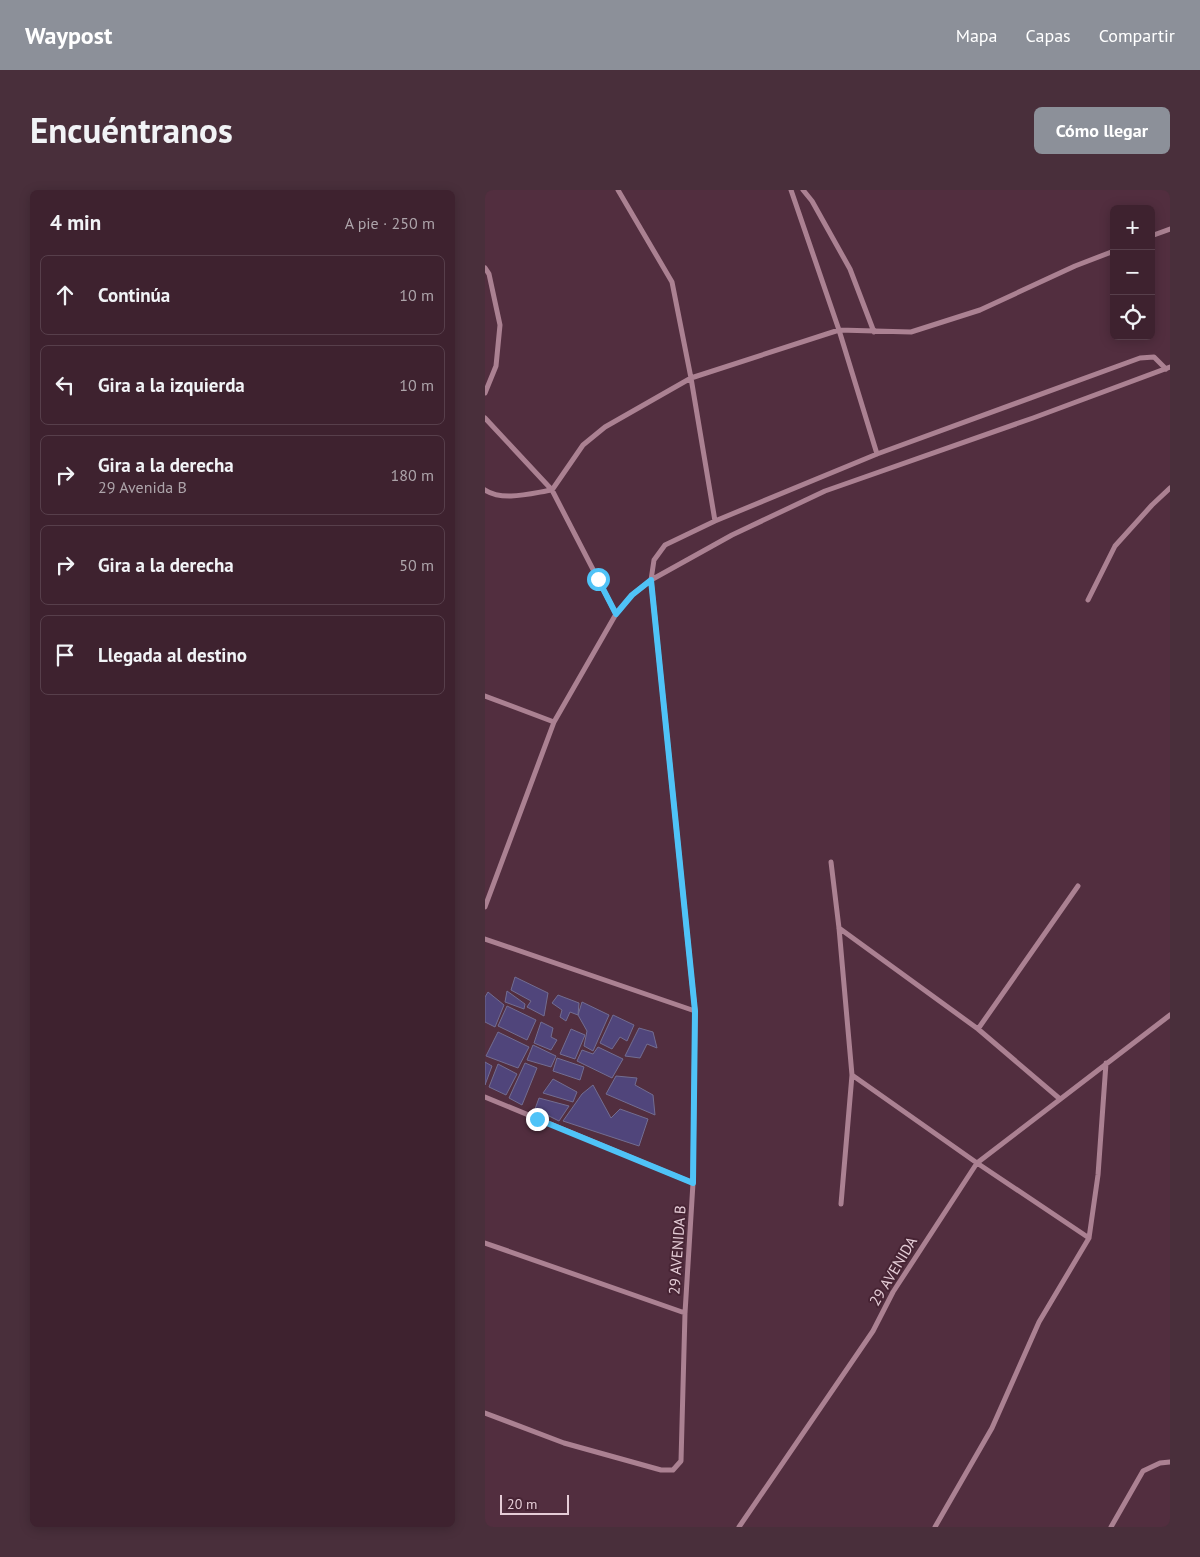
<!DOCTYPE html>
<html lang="es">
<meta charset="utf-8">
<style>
body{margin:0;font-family:"PT Sans",sans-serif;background:#492f3b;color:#f1f3f6}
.controls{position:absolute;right:15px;top:15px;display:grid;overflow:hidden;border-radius:8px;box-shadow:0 2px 12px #0003}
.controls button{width:45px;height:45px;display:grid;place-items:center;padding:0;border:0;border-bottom:1px solid #573f4b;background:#3e222f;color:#f1f3f6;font:25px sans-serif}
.scale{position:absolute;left:15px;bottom:12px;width:69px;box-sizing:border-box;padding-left:5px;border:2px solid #e5cdd7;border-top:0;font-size:14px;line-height:18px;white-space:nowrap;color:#e5cdd7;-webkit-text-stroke:4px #472434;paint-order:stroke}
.stop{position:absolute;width:15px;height:15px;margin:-11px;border:4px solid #4fc3f7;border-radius:50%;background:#fff}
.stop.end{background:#4fc3f7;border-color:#fff;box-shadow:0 1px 5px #0008}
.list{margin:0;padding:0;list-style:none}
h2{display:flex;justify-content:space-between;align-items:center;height:65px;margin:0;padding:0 20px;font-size:21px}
h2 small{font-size:16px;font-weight:400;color:#ada4aa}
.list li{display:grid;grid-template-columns:32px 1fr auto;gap:15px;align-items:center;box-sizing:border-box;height:80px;margin:0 10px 10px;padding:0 10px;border:1px solid #573f4b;border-radius:8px}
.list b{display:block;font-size:19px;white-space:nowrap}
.list p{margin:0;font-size:16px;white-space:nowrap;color:#ada4aa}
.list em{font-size:16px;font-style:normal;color:#ada4aa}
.icon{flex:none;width:28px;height:28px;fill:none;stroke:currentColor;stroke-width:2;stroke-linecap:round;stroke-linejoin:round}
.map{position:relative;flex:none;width:685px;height:1337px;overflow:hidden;border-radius:8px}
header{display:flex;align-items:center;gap:30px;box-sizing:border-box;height:70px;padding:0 25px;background:#8c9099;color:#fff}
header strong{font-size:24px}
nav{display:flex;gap:28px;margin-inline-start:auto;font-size:18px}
.intro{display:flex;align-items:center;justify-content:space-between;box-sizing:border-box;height:120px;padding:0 30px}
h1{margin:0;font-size:35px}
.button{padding:12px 22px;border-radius:8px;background:#8c9099;color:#fff;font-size:18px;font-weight:700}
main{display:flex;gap:30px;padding:0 30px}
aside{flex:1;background:#3e222f;border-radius:8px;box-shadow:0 2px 12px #0003}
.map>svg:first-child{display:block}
</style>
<header>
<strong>Waypost</strong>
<nav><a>Mapa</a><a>Capas</a><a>Compartir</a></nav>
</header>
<div class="intro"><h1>Encuéntranos</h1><a class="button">Cómo llegar</a></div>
<main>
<aside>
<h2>4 min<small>A pie · 250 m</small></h2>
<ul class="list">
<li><svg class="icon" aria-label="ahead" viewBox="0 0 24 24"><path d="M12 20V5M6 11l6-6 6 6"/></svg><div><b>Continúa</b></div><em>10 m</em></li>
<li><svg class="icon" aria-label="left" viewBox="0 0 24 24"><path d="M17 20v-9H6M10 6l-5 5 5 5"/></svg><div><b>Gira a la izquierda</b></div><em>10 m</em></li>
<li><svg class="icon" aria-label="right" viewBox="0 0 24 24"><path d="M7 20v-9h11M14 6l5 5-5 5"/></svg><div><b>Gira a la derecha</b><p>29 Avenida B</p></div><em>180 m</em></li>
<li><svg class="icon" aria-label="right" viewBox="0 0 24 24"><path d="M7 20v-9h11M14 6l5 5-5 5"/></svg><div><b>Gira a la derecha</b></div><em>50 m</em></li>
<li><svg class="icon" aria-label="arrive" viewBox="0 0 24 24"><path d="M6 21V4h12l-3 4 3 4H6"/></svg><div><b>Llegada al destino</b></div></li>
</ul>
</aside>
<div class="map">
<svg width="685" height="1337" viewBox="0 0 685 1337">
<rect width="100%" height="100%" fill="#522e3f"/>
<path fill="#50457b" stroke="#726d91" d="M30,787L63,803L59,826L42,817L46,811L26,800Z
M22,801L40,814L39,819L20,812Z
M3,802L19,815L10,837L0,832V807Z
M73,805L94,813L93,825L85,822L81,831L75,827L77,820L67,813Z
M97,812L124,825L108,861L99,856L102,841L93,825Z
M22,816L51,830L42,850L13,836Z
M128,825L149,835L142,851L135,847L127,859L115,853Z
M56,832L68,838L66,847L72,850L66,860L49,853Z
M154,838L168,842L172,858L162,854L155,868L140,866Z
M86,839L100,845L90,869L75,864Z
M13,842L44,857L33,878L1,866Z
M48,855L71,866L66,877L42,870Z
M113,857L138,869L127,888L92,871L97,860L108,864Z
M72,868L99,877L95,890L68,881Z
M0,872L7,876L0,895Z
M40,873L52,878L37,915L24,908Z
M13,874L32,884L21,905L4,897Z
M131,886L152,888L150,895L168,905L170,925L121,904Z
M68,889L92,902L88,912L58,903Z
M108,895L126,928L135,919L163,929L154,956L78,931L97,904Z
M54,908L84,916L74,931L50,919Z"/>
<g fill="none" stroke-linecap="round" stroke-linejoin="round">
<path stroke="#ab8192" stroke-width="5" d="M133,0L187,92L206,188L230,331
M306,0L354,140L392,264
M318,0L327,11L365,79L389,142
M666,46L685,39
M0,78L4,84L15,135L11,176L0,203
M0,228L67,300L131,424
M0,300C18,312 47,303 67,300L98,255L120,237L206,188L354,140L426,142L495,120L590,76L629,61
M603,410L630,356L667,315L685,298
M0,506L69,532
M346,672L354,738L367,885L356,1014
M0,717L69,532L131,424L147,405L166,390L247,345L340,301L548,228L685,177
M354,738L493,839L575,909
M0,749L210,821
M493,839L593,696
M367,885L492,973L604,1048
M0,907L208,993
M0,1053L200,1123
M0,1223L79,1253L176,1280H188L196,1271L200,1123L208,993L210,821L166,390L169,370L180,355L230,331L392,264L655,168L669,167L681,179
M254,1337L388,1141L408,1102L492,973L685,825
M450,1337L507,1238L554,1132L604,1048L613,985L621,873
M626,1337L658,1281L675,1273L685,1272"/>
</g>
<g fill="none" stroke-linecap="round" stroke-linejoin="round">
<path stroke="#4fc3f7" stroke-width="6" d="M52,929L208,993L210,821L166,390L147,405L131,424L113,389"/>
</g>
<g text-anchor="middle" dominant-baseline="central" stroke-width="4" stroke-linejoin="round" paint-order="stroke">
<g font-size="15" fill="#e5cdd7" stroke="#472434">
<text transform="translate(192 1060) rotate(-86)">29 AVENIDA B</text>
<text transform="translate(408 1081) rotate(-59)">29 AVENIDA</text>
</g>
</g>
</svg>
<div class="controls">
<button>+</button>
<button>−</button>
<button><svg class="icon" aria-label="locate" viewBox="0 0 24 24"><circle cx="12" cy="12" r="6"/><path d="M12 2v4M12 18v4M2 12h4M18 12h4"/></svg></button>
</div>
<div class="scale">20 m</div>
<div class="stop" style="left:113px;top:389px"></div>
<div class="stop end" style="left:52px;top:929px"></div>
</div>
</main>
